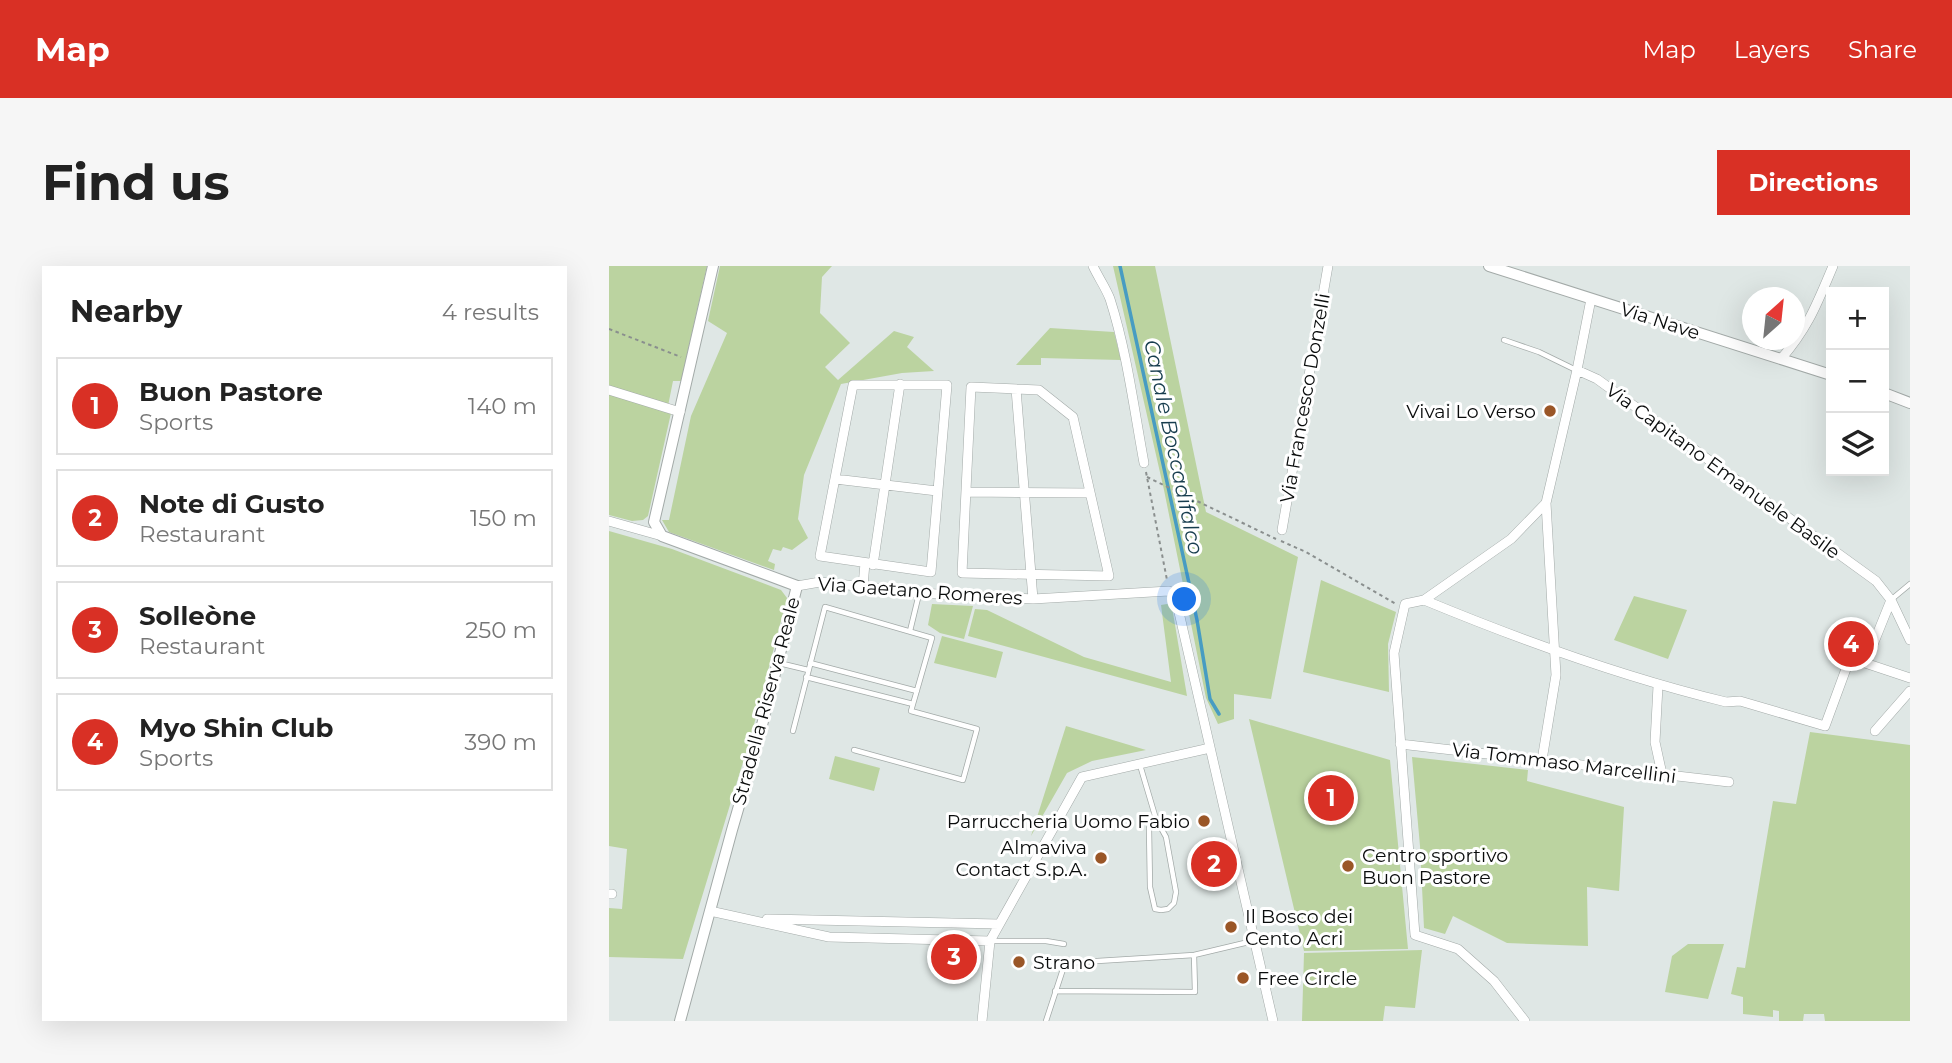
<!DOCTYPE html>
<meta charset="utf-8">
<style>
body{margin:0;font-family:Montserrat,sans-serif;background:#f6f6f6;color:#222}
.controls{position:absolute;right:21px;top:21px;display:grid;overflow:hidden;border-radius:0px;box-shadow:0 7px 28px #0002}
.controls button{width:63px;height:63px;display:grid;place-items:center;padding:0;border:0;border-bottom:2px solid #e0e0e0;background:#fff;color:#222;font:35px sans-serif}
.compass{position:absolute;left:1133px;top:21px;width:63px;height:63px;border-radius:50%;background:#fff;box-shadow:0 7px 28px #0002;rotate:27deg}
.you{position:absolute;left:576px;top:334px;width:24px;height:24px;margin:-18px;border:5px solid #fff;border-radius:50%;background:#1a73e8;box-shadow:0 0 0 10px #1a73e833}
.badge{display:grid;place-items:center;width:46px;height:46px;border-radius:50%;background:#d93025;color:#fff;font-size:23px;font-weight:700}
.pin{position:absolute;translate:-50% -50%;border:4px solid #fff;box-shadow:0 2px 7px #0006}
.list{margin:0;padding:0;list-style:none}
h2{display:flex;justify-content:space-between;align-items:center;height:91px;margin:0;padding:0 28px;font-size:30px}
h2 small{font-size:23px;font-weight:400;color:#767676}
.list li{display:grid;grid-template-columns:46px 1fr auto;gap:21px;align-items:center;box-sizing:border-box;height:98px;margin:0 14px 14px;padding:0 14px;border:2px solid #e0e0e0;border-radius:0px}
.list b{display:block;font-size:26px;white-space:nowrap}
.list p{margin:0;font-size:23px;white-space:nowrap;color:#767676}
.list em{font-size:23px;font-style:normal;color:#767676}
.icon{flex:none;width:38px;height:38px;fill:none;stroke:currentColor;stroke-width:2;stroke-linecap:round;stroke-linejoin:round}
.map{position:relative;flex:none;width:1301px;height:755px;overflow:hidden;border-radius:0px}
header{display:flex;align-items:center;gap:42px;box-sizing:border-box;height:98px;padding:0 35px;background:#d93025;color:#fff}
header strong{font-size:33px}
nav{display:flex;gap:38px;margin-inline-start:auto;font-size:24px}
.intro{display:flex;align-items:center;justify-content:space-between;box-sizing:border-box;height:168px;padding:0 42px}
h1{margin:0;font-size:49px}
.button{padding:18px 32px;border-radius:0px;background:#d93025;color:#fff;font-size:24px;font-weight:700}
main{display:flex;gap:42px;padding:0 42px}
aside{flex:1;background:#fff;border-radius:0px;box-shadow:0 7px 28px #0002}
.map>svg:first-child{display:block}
</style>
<header>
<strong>Map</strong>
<nav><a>Map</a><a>Layers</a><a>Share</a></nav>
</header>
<div class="intro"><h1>Find us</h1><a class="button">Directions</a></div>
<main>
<aside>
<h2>Nearby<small>4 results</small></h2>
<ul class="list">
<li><span class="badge">1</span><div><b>Buon Pastore</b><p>Sports</p></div><em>140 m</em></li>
<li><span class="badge">2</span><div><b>Note di Gusto</b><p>Restaurant</p></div><em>150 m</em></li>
<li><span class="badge">3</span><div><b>Solleòne</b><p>Restaurant</p></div><em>250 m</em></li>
<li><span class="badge">4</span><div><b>Myo Shin Club</b><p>Sports</p></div><em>390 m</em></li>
</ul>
</aside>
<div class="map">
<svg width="1301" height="755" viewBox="0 0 1301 755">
<rect width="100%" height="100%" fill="#dfe7e5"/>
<path fill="#bbd3a0" d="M0,0H98L72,115H64L58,145L62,147L39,250L34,254L23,255L0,249Z
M111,0H223L213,11L211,47L241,77L216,101L229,114L285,65L305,71L298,81L325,105L293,107L232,118L195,209L189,253L199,272L183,284L174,281L172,285L164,283L159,295L166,298L165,304L60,266L53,254H60L82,150L118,67L99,55Z
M504,0H546L597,246L689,291L662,433L625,428V453L609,458L597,432L555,224Z
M441,62L505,66L512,94L432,92V99H407Z
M0,265L63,283L172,324L178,332L142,470L74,693L0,691V642L13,643L18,583L0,580Z
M712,314L787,346L779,378L780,426L694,406Z
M1025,330L1078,344L1059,393L1005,374Z
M323,338L364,340L355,373L331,367L319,359Z
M558,338L563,341L578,430L359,370L366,343L378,344L475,391L562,416L552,339Z
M333,370L394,386L387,412L325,397Z
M640,453L781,494L799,683L695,685Z
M457,460L537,484L483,495L458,507L422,570Z
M1201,466L1301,479V755H1216L1215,748H1195L1194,755H1170V745L1164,744V751L1134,748V731L1122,728L1128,701L1136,702L1164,535L1187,538Z
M226,490L271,502L265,525L220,513Z
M803,491L919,504L918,515L1015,541L1010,625L978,621L979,680L898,677L844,650L836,668L815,662L811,580Z
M1079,678H1115L1099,733L1056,726L1063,690Z
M813,684L806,742L776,740L774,755H693L695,687Z"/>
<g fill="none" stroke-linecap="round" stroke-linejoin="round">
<path stroke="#479cc2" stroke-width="3.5" d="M511,0L588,354L601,433L610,448"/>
<g stroke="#a3aaa8" stroke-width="6">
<path id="service" d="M895,74L930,86L967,104
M1283,333L1301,318
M301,365L310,328
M170,397L199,404
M201,397L308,425
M197,411L304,438
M184,465L216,341L323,372L302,445L368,463L354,514L245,484
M531,499L547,553L557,571L567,626L565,637L559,643L552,644L546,643L541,621L540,562L547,553
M382,675H437L455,678
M446,725L586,726L585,689
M437,755L456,697L585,689L644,675"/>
</g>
<g stroke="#a3aaa8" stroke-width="10">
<path id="minor" d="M484,0C489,11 497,22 501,33C518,86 525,143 535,197
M1172,93C1199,62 1208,38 1224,0
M968,104L988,113L1267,315L1282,334L1301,374
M244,119H338L322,306L211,290Z
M362,121L430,124L464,151L500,310L353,307Z
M407,123L424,333
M0,124L71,146
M226,213L328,225
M357,226L481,227
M0,255L53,270
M673,264L719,0
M264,299L291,118
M188,320L211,316L310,327L424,333L560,325L566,329L664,755
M254,320L256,297
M815,334C914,375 1013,411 1117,436L1131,435L1216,460L1241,392L1301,412
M1257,396L1282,334
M1049,420L1046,476L1053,508
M1266,465L1301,425
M791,478L1120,516
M933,494L947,409L937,237
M0,628H3
M101,645L220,671L381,675
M158,653L390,658
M373,755L381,675L473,511L601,482
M916,755L885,715L849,683L806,669L785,387L796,338L815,334L902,273L937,237L968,104L982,33"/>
</g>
<g stroke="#a3aaa8" stroke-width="12">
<path id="tertiary" d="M880,0L1222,109
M1275,127L1301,137
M71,755L123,564L150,471L188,320L53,270L45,256L104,0"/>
</g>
<path stroke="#8a8f8e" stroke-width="2" stroke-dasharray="3.5 3.5" stroke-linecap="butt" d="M0,63L72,91
M537,206L558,314
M538,211L667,273
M672,275L697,286L787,338"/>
<use href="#service" stroke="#fff" stroke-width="4.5"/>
<use href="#minor" stroke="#fff" stroke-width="9"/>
<use href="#tertiary" stroke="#fff" stroke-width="10"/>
</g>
<g fill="#9a5627" stroke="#fff" stroke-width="2.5">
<circle cx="941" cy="145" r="7"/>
<circle cx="595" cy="555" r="7"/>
<circle cx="492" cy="592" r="7"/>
<circle cx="739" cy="600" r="7"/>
<circle cx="622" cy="661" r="7"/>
<circle cx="410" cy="696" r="7"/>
<circle cx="634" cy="712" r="7"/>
</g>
<g text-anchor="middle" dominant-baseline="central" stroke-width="6" stroke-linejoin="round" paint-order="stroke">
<g font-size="19" fill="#0a0c0c" stroke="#fff">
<text transform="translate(1051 55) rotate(18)">Via Nave</text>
<text transform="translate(696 132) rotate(-80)">Via Francesco Donzelli</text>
<text transform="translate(1114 205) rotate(36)">Via Capitano Emanuele Basile</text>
<text transform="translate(311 325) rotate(4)">Via Gaetano Romeres</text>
<text transform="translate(157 435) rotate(-75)">Stradella Riserva Reale</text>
<text transform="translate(955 497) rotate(7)">Via Tommaso Marcellini</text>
</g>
<g font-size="19" fill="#0a0c0c" stroke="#fff" text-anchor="start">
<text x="927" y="145" text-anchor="end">Vivai Lo Verso</text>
<text x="581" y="555" text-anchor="end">Parruccheria Uomo Fabio</text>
<text x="478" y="581" text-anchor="end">Almaviva<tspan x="478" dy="22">Contact S.p.A.</tspan></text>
<text x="753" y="589">Centro sportivo<tspan x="753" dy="22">Buon Pastore</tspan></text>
<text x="636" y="650">Il Bosco dei<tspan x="636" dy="22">Cento Acri</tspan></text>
<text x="424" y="696">Strano</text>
<text x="648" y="712">Free Circle</text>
</g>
<g font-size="21" font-style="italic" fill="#173d4e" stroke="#fff">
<text transform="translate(565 181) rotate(78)">Canale Boccadifalco</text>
</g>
</g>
</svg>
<div class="controls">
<button>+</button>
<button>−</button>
<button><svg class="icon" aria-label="layers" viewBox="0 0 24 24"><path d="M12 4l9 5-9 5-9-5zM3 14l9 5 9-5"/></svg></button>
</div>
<svg class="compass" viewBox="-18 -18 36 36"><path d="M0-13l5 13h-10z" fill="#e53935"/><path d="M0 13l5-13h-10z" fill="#767676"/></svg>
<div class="you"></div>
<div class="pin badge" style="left:722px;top:532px">1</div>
<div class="pin badge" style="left:605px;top:598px">2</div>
<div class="pin badge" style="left:345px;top:691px">3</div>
<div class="pin badge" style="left:1242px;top:378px">4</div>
</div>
</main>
